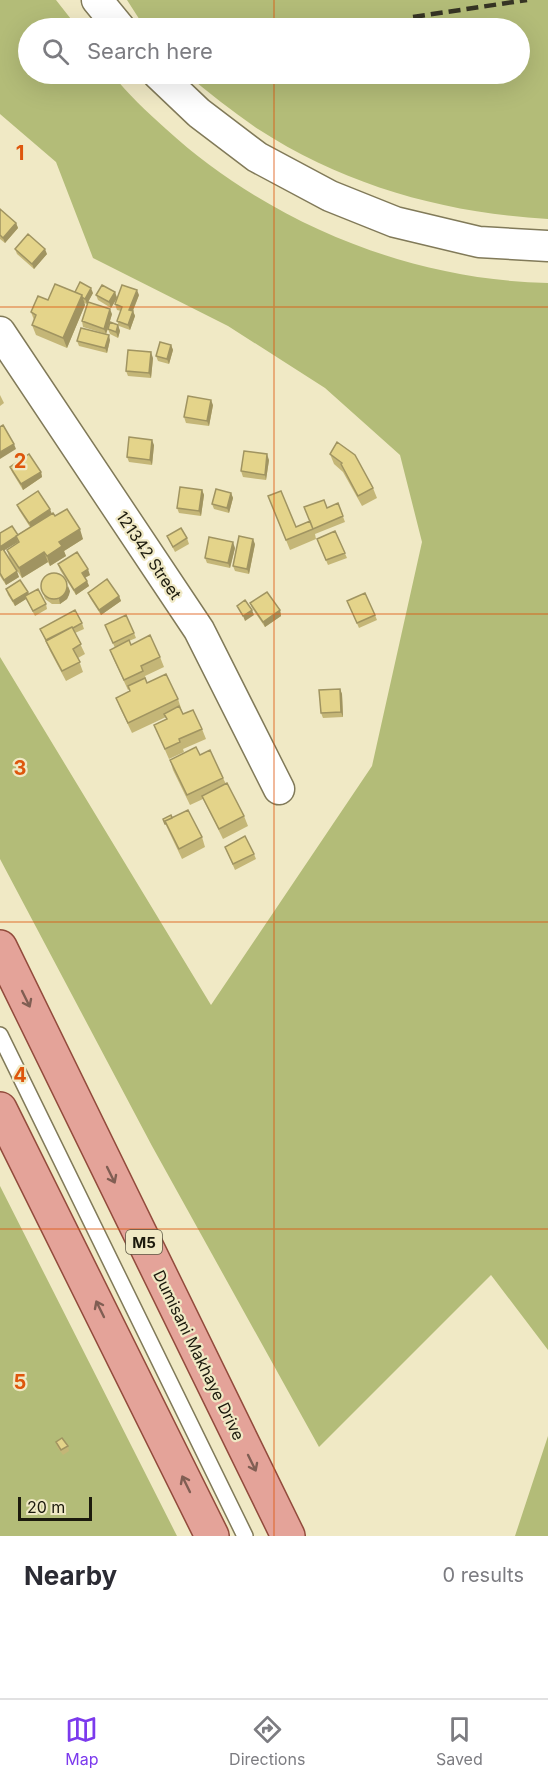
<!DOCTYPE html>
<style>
body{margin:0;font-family:Inter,sans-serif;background:#f7f7f7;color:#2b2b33}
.scale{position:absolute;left:18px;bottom:15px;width:74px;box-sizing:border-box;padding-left:6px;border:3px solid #1c1a0d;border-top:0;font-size:16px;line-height:21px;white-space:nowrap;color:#1c1a0d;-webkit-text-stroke:4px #f0e9c5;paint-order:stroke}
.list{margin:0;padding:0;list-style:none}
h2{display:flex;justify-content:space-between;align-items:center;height:78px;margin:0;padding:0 24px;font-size:26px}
h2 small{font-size:20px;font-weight:400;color:#7c7c81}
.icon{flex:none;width:33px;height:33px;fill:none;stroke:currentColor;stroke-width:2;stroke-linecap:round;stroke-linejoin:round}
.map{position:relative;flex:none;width:548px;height:1536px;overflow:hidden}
.search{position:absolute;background:#fff;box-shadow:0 6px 24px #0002;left:18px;right:18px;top:18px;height:66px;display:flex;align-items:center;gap:15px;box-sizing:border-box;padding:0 21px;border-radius:33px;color:#7c7c81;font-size:22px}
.sheet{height:162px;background:#fff}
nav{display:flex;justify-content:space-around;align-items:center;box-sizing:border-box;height:84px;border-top:2px solid #e1e1e2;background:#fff;font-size:16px;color:#7c7c81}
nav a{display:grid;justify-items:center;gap:3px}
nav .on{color:#7c3aed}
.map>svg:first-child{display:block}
</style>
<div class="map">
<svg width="548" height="1536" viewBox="0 0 548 1536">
<rect width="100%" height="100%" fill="#f0e9c5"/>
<path fill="#b3bc78" d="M0,0H56L78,28H28V74H112C128,94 147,112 166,129C269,223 409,280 548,283V1350L491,1275L319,1447L152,1146L0,859V657L211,1005L372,766L422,542L400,455L325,388L228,326L93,258L56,162L0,114Z
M127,0H548V219C445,213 346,186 258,129C233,112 209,93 186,74H520V28H145Z
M0,1186L1,1188L177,1536H0Z
M548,1436V1536H515Z"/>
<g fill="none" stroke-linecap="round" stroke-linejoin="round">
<g stroke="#817a59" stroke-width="18">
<path id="lane" d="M0,1035L245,1536"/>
</g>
<g stroke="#817a59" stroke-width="33">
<path id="street" d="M97,0L120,28
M158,74L199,113L257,157L330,196L395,222L479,242L548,246
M0,332L199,630L279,789"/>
</g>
<g stroke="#924b3c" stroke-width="36">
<path id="primary" d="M0,947L288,1536
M0,1109L212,1536"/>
</g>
<use href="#lane" stroke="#fff" stroke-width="15"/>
<use href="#street" stroke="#fff" stroke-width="30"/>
<use href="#primary" stroke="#e4a399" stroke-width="33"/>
<path stroke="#363424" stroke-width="4.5" stroke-dasharray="12 6" stroke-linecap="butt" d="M413,17L527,0"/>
</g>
<path fill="#c4b677" d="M0,209L16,223L18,228L5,243L0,239Z
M15,249L47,254L34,269L17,254Z
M75,292L93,293L87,304L84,303L85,305L67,348L36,335L32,325L34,320L31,312L48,300Z
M115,292L117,298L111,308L98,300L96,295Z
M139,295L133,311L135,316L130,330L119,326L117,321L121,311L117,310L115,304Z
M112,314L108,328L118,325L120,331L118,338L110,334L108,329L106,334L83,327L82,321Z
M110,340L107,353L79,346L77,341Z
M171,345L173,350L169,364L158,361L156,356Z
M153,358L151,378L128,376L126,371Z
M0,395L4,403L0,406Z
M213,405L209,426L186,423L184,417Z
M154,445L152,465L129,462L127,457Z
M330,454L373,488L377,498L362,506L343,472L334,464Z
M269,460L266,480L243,477L241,471Z
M10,467L41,472L42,477L23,490L12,472Z
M202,490L204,495L201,516L179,513L177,508Z
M231,493L233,498L229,513L214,509L212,504Z
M268,496L296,527L310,521L327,508L338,503L345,522L315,534L316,539L290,550Z
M17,505L52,514L83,539L64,551L66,556L50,566L48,562L22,578L10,560L7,550L18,542L4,550L19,577L6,585L0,576V533L17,535L30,527L19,510Z
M335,531L347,558L328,565L317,539Z
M167,536L187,538L189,544L175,552Z
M255,544L249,574L235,571L233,566Z
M235,548L230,568L207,563L205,558Z
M58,564L90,575L85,578L89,586L76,595L60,570Z
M6,589L29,594L46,604L47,609L35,616L26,599L15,606L8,595Z
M70,591L67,599L60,604H52L45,599L43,593Z
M88,593L119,596L121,601L101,615L90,598Z
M347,601L375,615L377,620L359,628Z
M250,603L280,610L281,616L265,627L252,608Z
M82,623L84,629L75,633L85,654L78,658L83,672L66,681L50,651L40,629Z
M105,625L134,633L136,638L129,641L131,645L160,657L164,667L145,676L147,683L178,699L183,714L202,729L206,739L183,749L184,752L169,759L154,725L166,719V717L132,733L120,708L116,698L130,691L129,689L128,690L114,660L110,650L115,648Z
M340,689L342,694L343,717L323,718L321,713Z
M200,755L223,778L226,784L244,816L248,826L223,839L203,799L190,805L173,770L170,760Z
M172,818L202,837L205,847L182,859L163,819Z
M225,847L254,854L256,859L235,870Z
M56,1442L68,1446L69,1451L63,1455L57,1447Z"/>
<path fill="#a09461" d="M16,223L18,228L5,243L3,238Z
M45,249L47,254L34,269L32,264Z
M91,288L93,293L87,304L85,299Z
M137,290L139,295L131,315L129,310Z
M115,292L117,298L111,308L109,302Z
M82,295L85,305L67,348L63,338Z
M110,309L112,314L106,334L104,329Z
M133,311L135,316L130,330L128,325Z
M118,325L120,331L118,338L116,332Z
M109,335L110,340L107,353L105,348Z
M171,345L173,350L169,364L167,359Z
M151,352L153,358L151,378L149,373Z
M211,400L213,405L209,426L207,421Z
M152,440L154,445L152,465L150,460Z
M14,444L16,449L0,459V452Z
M267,454L269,460L266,480L265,475Z
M41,472L42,477L23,490L21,484Z
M202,490L204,495L201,516L199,511Z
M231,493L233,498L229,513L227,508Z
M50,509L52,514L31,528L29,523Z
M80,529L83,539L64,551L66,556L50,566L47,556L59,542Z
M16,536L18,542L0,553V547Z
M253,539L255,544L249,574L247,569Z
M233,542L235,548L230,568L228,563Z
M44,552L48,562L22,578L19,568Z
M88,569L90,575L84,578L82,573Z
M17,571L19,577L6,585L4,580Z
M87,581L89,586L76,595L74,590Z
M68,586L70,591L69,595L67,599L60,604L59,599Z
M28,592L30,597L25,596L26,599L15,606L13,601Z
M119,596L121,601L101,615L99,610Z
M252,610L254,615L245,621L243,616Z
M280,610L281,616L265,627L263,622Z
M340,689L342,694L343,717L341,712Z"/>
<path fill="#e4d48a" stroke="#a09461" stroke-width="1.5" d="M0,209L16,223L3,238L0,235Z
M28,234L45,249L32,264L15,249Z
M80,282L91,288L85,299L82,297V295L75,292Z
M55,284L82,295L63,338L32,325L36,315L31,312L38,296L48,300Z
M102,285L115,292L109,302L96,295Z
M122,285L137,290L129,310L133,311L128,325L117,321L122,307L115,304Z
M88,302L110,309L104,329L82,321Z
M110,322L118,325L116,332L108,329Z
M81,328L109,335L105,348L77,341Z
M160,342L171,345L167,359L156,356Z
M128,350L151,352L149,373L126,371Z
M188,396L211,400L207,421L184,417Z
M3,425L14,444L0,452V427Z
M129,437L152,440L150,460L127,457Z
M337,442L355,455L373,488L358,496L341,464L342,463L330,454Z
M244,451L267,454L265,475L241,471Z
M29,454L41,472L21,484L10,467Z
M180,487L202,490L199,511L177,508Z
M216,489L231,493L227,508L212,504Z
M38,491L50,509L29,523L17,505Z
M281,491L296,527L310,521L313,529L286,540L268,496Z
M324,500L327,508L338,503L343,516L313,529L304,507Z
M67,509L80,529L59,542L62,546L47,556L44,552L19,568L7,550L19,542L16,536L53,513L55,516Z
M12,526L18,535L0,547V533Z
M181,528L187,538L173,547L167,536Z
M335,531L345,553L326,560L317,539Z
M239,536L253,539L247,569L233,566Z
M209,537L233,542L228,563L205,558Z
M3,549L17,571L4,580L0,573V551Z
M77,552L88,569L82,573L87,581L74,590L58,564Z
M41 586a13 13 0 1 1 26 0a13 13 0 1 1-26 0Z
M107,579L119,596L99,610L88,593Z
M20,580L28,592L13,601L6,589Z
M38,589L46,604L33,611L25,596Z
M267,592L280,610L263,622L250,603Z
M365,593L375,615L357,623L347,601Z
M245,600L252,610L243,616L237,606Z
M75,610L82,623L73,628L72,627L46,640L40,629Z
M126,615L134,633L113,643L105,625Z
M72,627L81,644L73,649L80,662L62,671L46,641Z
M150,635L160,657L141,666L143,671L124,680L110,650L129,640L131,645Z
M166,674L178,699L128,723L116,698L130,691L128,686L145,678L147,683Z
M340,689L341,712L321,713L319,690Z
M179,706L183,714L193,710L202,729L179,739L180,742L165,749L154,725L167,719L164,714Z
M196,747L200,755L210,750L223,778L187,795L170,760Z
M227,783L244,816L219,829L202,796Z
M188,810L202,837L179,849L165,821Z
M171,815L172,818L165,821L166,824H165L163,819Z
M245,836L254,854L233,864L225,847Z
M62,1438L68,1446L61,1450L56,1442Z"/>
<defs><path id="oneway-shaft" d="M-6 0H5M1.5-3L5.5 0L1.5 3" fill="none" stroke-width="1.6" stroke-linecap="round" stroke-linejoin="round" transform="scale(1.5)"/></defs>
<g stroke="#805e53">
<use href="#oneway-shaft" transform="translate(26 999) rotate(64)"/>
<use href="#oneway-shaft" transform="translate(111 1175) rotate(64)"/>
<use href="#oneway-shaft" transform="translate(100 1309) rotate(-116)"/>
<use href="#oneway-shaft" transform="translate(252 1463) rotate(64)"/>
<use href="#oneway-shaft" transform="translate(186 1484) rotate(-116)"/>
</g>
<path fill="none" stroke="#de560c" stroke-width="1.5" stroke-opacity="0.55" d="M274,0V28M274,74V1536M0,307H548M0,614H548M0,922H548M0,1229H548"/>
<g text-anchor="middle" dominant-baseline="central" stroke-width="4.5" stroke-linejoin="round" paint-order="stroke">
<rect fill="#f0e9c5" stroke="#5c5844" stroke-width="1.5" x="126" y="1230" width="36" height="24" rx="4.5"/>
<g font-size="15" font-weight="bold" fill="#1c1a0d">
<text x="144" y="1242">M5</text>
</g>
<g font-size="16" fill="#1c1a0d" stroke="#f0e9c5">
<text transform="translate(149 555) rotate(56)">121342 Street</text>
<text transform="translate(199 1355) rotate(64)">Dumisani Makhaye Drive</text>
</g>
</g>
<g font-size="20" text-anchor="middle" font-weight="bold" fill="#de560c" stroke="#f0e9c5" stroke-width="4.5" stroke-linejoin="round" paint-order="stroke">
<text x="20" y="160">1</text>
<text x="20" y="468">2</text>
<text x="20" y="775">3</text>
<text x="20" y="1082">4</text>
<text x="20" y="1389">5</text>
</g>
</svg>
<div class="scale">20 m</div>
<div class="search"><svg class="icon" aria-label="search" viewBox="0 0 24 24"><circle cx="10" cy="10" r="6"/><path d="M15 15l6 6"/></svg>Search here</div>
</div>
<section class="sheet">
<h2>Nearby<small>0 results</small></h2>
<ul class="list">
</ul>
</section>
<nav>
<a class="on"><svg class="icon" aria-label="map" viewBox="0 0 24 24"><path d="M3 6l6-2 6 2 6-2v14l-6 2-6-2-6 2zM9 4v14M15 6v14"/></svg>Map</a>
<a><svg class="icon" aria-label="directions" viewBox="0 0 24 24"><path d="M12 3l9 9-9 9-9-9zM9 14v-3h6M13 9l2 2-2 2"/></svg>Directions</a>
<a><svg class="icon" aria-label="saved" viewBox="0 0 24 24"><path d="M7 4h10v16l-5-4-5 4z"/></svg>Saved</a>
</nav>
